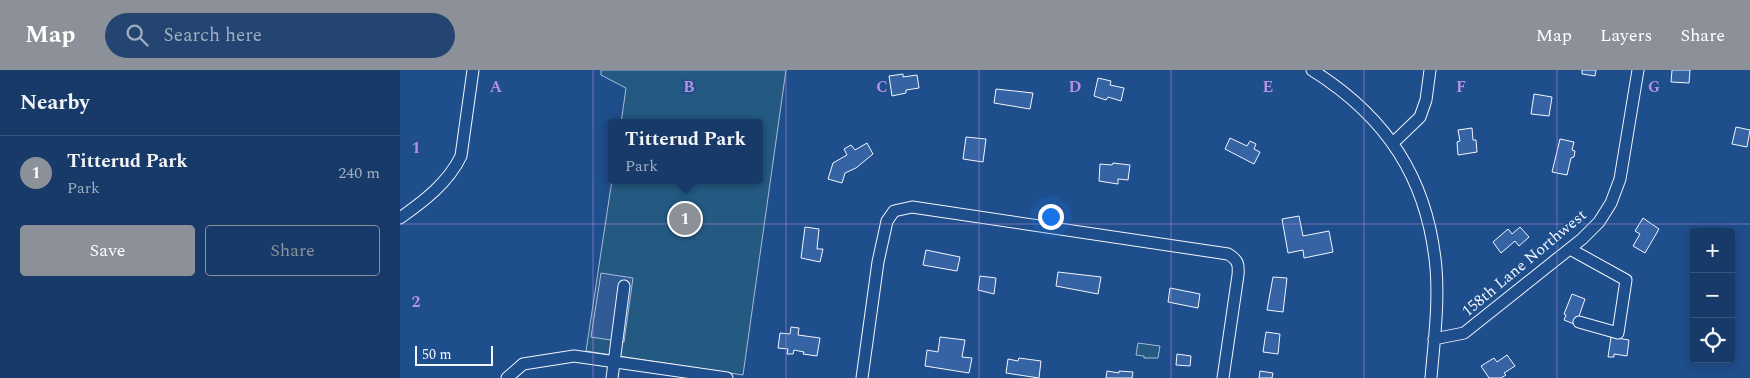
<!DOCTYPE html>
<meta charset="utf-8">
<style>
body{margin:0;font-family:Spectral,serif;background:#244571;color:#f1f3f6}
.controls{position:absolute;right:15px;bottom:15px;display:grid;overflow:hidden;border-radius:5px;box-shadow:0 2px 12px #0003}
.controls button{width:45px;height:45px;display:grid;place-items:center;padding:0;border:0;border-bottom:1px solid #36547d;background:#173a69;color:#f1f3f6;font:25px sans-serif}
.scale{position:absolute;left:15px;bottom:12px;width:78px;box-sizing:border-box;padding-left:5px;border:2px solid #f2f6ff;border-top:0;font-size:14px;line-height:18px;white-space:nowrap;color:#f2f6ff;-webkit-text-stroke:4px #1f4e8c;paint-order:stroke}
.you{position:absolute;left:650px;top:146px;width:18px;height:18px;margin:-12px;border:4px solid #fff;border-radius:50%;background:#1a73e8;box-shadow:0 0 0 8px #1a73e833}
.badge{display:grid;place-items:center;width:32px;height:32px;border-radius:50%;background:#8c9099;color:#fff;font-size:16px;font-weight:700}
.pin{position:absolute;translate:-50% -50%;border:2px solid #fff;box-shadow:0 1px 5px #0006}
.popup{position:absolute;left:208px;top:49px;width:155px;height:65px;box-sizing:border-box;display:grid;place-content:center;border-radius:5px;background:#173a69;filter:drop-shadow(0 1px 4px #0005);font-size:16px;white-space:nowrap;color:#9eadc0}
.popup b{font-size:19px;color:#f1f3f6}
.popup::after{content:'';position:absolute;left:50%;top:100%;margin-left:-10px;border:10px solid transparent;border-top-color:#173a69}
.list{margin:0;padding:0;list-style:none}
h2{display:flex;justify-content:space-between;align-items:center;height:65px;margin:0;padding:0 20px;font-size:21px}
h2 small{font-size:16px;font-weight:400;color:#9eadc0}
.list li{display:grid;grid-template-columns:32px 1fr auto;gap:15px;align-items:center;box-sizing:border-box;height:75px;padding:0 20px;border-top:1px solid #36547d}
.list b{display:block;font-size:19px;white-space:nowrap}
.list p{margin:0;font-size:16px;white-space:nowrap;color:#9eadc0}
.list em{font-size:16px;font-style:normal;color:#9eadc0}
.actions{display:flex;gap:10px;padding:15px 20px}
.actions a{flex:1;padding:11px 0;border:1px solid #8c9099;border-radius:5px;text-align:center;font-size:18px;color:#8c9099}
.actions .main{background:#8c9099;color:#fff}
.icon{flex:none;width:28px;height:28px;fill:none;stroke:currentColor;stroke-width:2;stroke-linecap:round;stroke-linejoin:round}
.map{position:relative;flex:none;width:1350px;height:308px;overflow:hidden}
header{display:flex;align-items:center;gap:30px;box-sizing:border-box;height:70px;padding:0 25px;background:#8c9099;color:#fff}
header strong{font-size:24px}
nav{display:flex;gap:28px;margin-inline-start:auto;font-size:18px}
.search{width:350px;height:45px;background:#244571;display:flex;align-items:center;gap:12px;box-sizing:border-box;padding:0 18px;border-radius:28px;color:#9eadc0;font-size:19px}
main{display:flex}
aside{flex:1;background:#173a69}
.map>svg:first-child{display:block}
</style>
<header>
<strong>Map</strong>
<div class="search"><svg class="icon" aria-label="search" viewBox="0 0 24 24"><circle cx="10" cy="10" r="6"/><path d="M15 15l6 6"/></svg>Search here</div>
<nav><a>Map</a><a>Layers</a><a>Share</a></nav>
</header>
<main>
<aside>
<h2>Nearby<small></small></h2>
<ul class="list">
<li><span class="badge">1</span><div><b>Titterud Park</b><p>Park</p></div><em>240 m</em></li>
</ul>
<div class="actions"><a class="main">Save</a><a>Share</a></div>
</aside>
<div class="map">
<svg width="1350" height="308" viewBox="0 0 1350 308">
<rect width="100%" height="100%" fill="#1f4e8c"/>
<path fill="#245a82" stroke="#a8bbd7" d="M201,0H386L343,305L186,281L212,110H359V53H221L226,18L201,5Z
M738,273L760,276L758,288H744V286L736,285Z"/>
<path fill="#305b95" stroke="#a8bbd7" d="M201,203L233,208L224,272L191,267Z"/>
<path fill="#3563a3" stroke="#f2f6ff" d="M1182,0H1196L1195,6L1182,4Z
M1272,0H1290L1289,13L1271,12Z
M503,4V7L517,5L519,18L506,20V23L492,26L489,6Z
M698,8L711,11L710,15L724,18L721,31L708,27L706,30L694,26Z
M596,19L633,23L630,39L594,33Z
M1134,24L1152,27L1149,46L1131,44Z
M1336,57L1350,60L1347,77L1332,74Z
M1072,58L1073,70H1076L1077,82L1058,85L1057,72L1060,71L1058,60Z
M566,67L586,69L583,92L563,89Z
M830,68L847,76L850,71L856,74L854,79L860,82L854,94L825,79Z
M1160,69L1174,72L1172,80L1175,81L1174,87L1171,88L1167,105L1152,102Z
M467,73L473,84L456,98L445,103L442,113L428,109L433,93L447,85L444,79L451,75L455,80Z
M713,93L730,95L728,110L718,109V114L699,111L700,94L712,95Z
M899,146L903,166L929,161L933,182L904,188L903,180L888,183L882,149Z
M1243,148L1259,159L1245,183L1233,176L1240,164L1235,161Z
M405,157L419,159L417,179H423L420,192L401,188Z
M1120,157L1129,167L1119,176L1115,171L1101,183L1093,172L1108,159L1112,164Z
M526,180L560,187L557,201L523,195Z
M658,202L701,207L698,224L656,216Z
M580,206L596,208L594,224L578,220Z
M873,207L887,208L883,242L867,240Z
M770,218L800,224L798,238L768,232Z
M1172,224L1185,229L1178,249L1174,254L1164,250L1166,245L1164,244Z
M391,257L399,258L398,265L420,268L417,286L403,284L404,282L394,280L393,284H387L388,279L378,278L380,263L390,264Z
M866,262L880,264L878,284L863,282Z
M540,267L565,270L562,287L572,288L569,303L525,296L527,280L538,282Z
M1211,267L1229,270L1227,286L1214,284V287H1208Z
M777,284L791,286L790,296L776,295Z
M1107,285L1115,296L1104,303L1106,305L1101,308H1089L1081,296L1094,288L1097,292Z
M619,288L641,291L639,308L606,303L608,289L618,291Z
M707,301L719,303V301L733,302L732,308H706Z
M860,301L873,303L872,308H859Z"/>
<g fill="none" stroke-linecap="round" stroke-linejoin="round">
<g stroke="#f2f6ff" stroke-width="13">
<path id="minor" d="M912,0C987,47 1028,109 1036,198C1039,234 1034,272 1031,308
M993,73L1020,47L1026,30L1030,0
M0,148C24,131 48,113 61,86L73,0
M1170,179L1226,210L1218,263L1179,252
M1034,269L1064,263L1182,169L1199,152L1211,133L1220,109L1238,0
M107,308L123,294L174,286L327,308
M212,308L224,216
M462,308L478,192L487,151L494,141L512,137L828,184C838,190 839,194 838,205L823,308"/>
</g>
<use href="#minor" stroke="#1f4e8c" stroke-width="11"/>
</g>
<path fill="none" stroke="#b691df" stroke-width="1" stroke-opacity="0.55" d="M193,0V308M386,0V308M579,0V308M771,0V308M964,0V308M1157,0V308M0,154H1350"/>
<g text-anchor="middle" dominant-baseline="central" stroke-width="4" stroke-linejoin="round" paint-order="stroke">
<g font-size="16" fill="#f2f6ff" stroke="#1f4e8c">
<text transform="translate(1124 193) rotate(-40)">158th Lane Northwest</text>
</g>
</g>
<g font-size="16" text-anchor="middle" font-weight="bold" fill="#b691df" stroke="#1f4e8c" stroke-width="4" stroke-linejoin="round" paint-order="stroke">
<text x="96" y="22">A</text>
<text x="289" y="22">B</text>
<text x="482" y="22">C</text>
<text x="675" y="22">D</text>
<text x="868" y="22">E</text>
<text x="1061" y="22">F</text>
<text x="1254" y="22">G</text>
<text x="16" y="83">1</text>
<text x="16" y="237">2</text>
</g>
</svg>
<div class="controls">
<button>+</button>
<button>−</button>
<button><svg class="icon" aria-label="locate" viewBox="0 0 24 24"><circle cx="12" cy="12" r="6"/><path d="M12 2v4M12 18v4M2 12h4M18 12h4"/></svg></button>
</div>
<div class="scale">50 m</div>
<div class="you"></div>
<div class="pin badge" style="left:285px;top:149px">1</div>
<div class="popup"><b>Titterud Park</b>Park</div>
</div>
</main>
